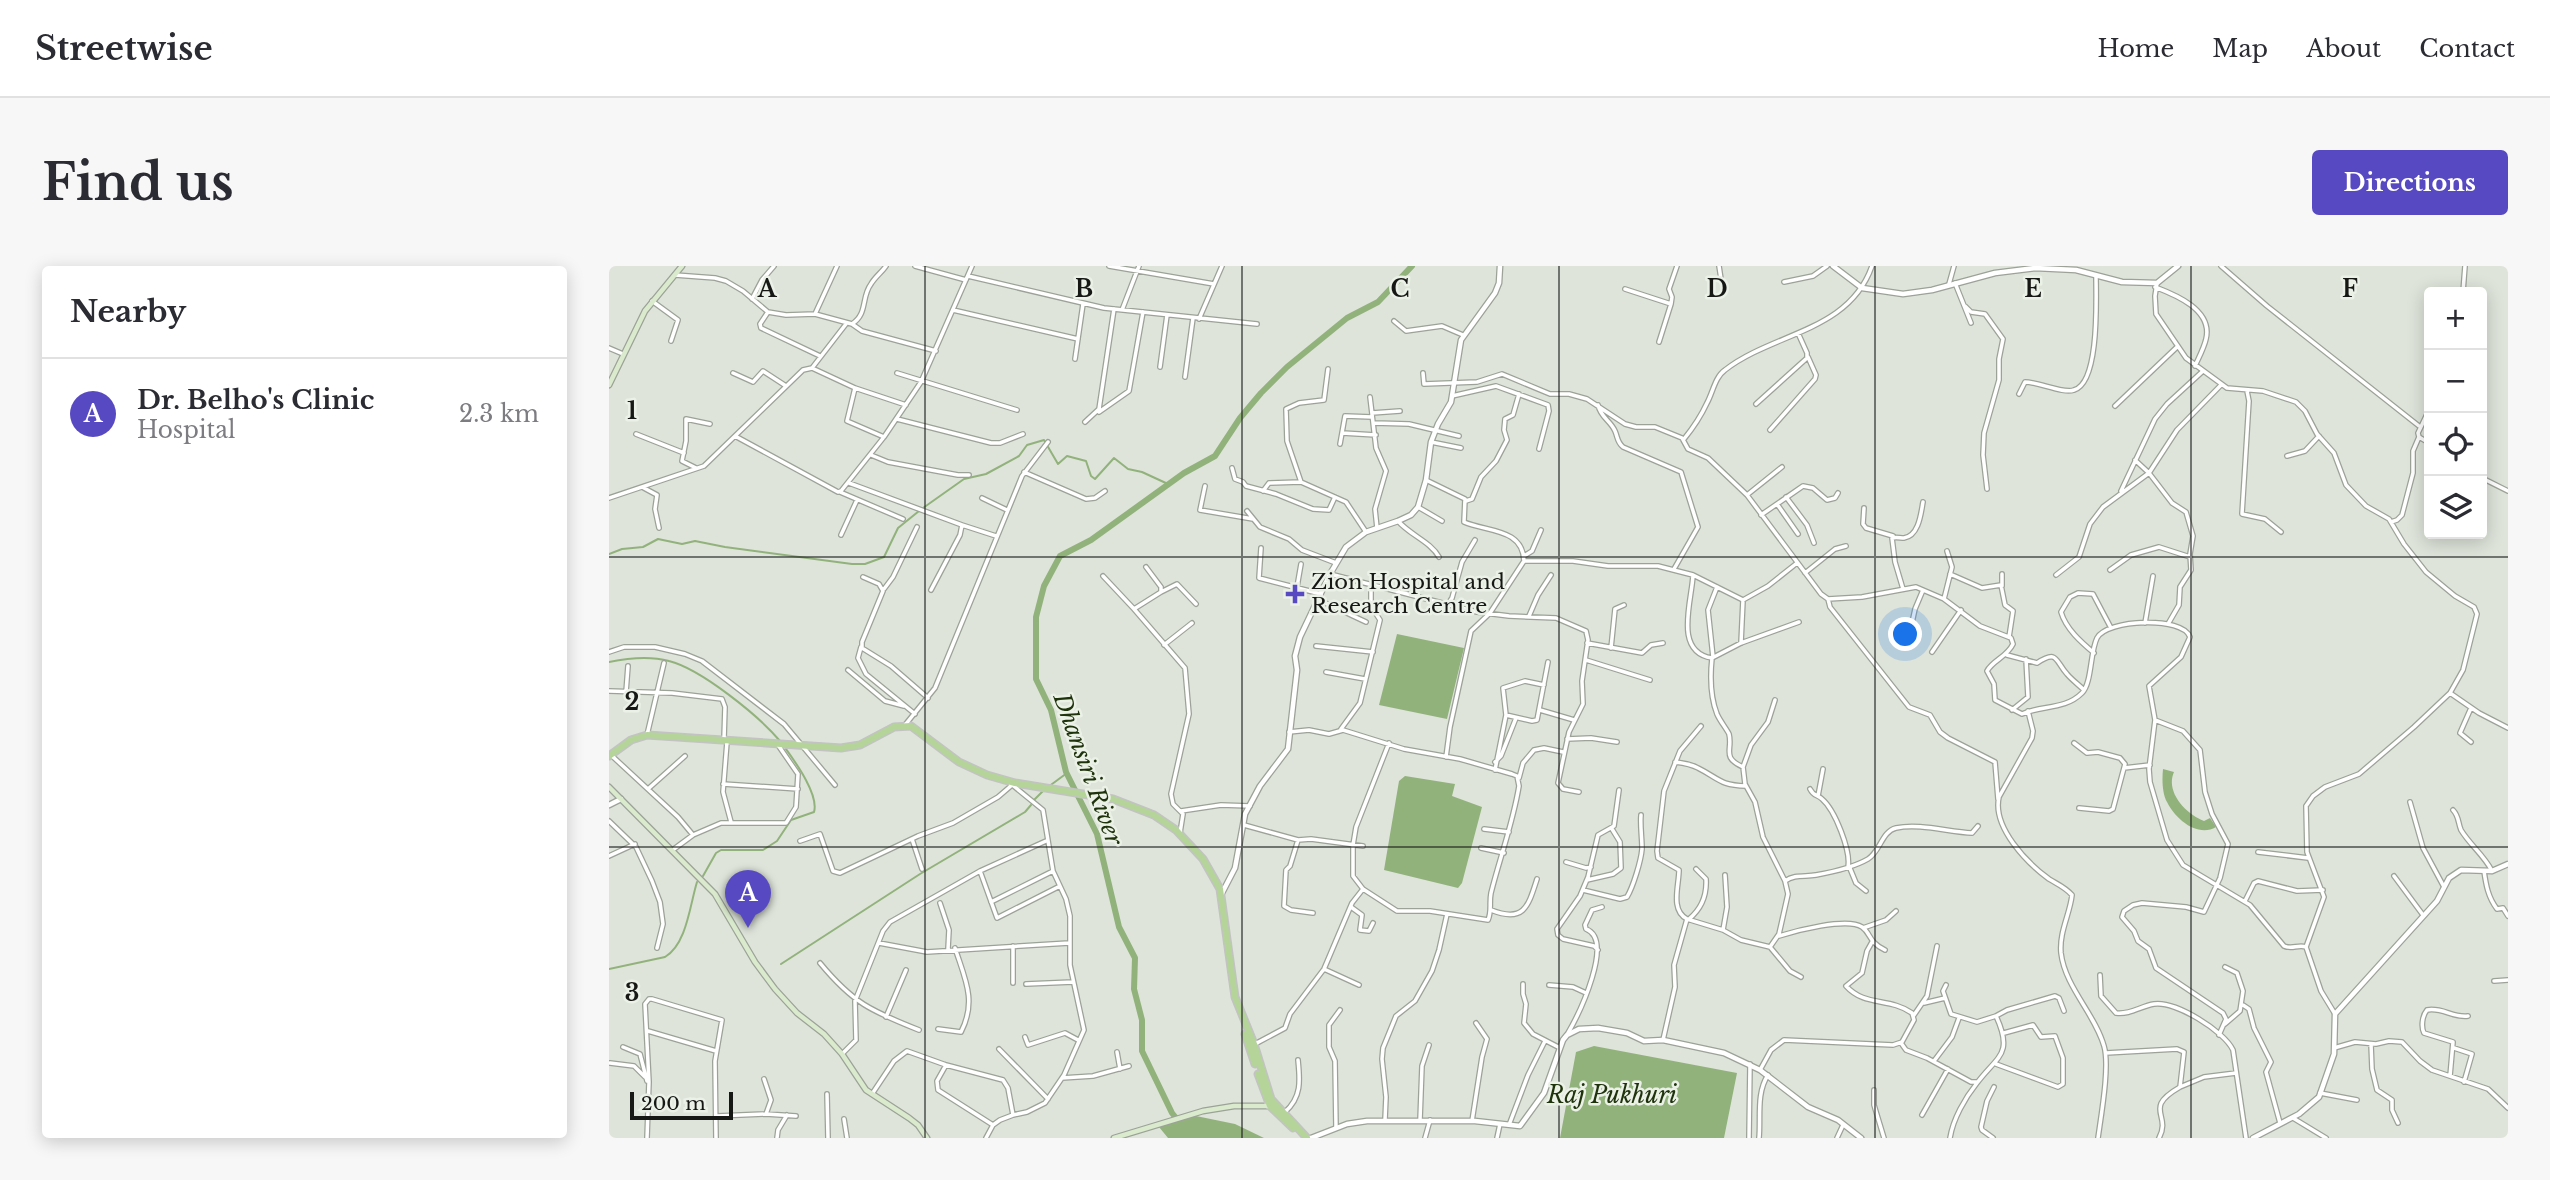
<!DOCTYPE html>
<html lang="en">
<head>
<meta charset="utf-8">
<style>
	:root { --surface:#fff; --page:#f7f7f7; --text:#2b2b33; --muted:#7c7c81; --line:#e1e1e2; --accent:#5749c1 }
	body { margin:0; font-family:"Libre Baskerville",serif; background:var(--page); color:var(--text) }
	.controls { position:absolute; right:21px; top:21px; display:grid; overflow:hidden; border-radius:7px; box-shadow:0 4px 18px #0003 }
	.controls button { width:63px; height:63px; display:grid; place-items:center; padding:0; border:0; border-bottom:2px solid var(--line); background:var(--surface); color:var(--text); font:35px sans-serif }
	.scale { position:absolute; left:21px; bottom:18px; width:103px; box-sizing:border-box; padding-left:7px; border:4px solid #161815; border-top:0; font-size:19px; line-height:24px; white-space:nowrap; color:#161815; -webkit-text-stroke:5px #ebf1e7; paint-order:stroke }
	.you { position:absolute; left:1297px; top:369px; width:24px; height:24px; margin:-18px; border:5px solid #fff; border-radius:50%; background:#1a73e8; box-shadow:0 0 0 10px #1a73e833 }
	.badge { display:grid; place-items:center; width:46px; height:46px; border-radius:50%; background:var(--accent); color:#fff; font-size:23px; font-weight:700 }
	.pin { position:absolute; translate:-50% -58px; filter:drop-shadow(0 2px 4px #0008) }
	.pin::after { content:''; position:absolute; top:37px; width:24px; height:21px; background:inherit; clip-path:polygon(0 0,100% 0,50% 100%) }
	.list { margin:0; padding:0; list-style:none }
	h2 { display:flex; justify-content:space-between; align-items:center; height:91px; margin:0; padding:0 28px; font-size:30px }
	h2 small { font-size:23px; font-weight:400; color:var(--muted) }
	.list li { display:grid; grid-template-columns:46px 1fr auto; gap:21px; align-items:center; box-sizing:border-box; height:112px; padding:0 28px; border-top:2px solid var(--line) }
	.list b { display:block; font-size:26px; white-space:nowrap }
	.list p { margin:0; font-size:23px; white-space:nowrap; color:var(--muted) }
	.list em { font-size:23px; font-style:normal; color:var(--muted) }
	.icon { flex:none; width:38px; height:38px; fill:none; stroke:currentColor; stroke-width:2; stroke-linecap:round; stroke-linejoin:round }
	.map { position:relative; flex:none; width:1899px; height:872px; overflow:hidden; border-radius:7px }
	header { display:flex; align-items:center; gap:42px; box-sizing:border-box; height:98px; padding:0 35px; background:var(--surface); border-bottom:2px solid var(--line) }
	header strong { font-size:33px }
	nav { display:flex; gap:38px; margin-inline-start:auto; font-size:24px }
	.intro { display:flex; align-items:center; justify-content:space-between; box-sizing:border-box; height:168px; padding:0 42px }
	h1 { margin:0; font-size:49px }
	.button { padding:18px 32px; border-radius:7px; background:var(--accent); color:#fff; font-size:24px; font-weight:700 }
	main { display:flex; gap:42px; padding:0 42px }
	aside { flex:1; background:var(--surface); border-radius:7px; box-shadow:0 4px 18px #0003 }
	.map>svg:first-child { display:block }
	.water { fill:#92b27c }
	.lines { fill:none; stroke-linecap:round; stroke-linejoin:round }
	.stream { stroke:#92b27c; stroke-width:2 }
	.river { stroke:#92b27c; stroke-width:6 }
	.minor-casing { stroke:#9ca298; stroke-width:6 }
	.tertiary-casing { stroke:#9ca298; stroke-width:7 }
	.secondary-casing { stroke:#9ca298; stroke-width:7 }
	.primary-casing { stroke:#c2c3c2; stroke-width:9 }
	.minor { stroke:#fff; stroke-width:3.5 }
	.tertiary { stroke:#fff; stroke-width:4.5 }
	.secondary { stroke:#daeacd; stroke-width:4.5 }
	.primary { stroke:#b4d49a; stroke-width:6 }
	.grid { fill:none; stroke:#161815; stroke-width:2; stroke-opacity:0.55 }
	.poi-dot { fill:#5749c1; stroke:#ebf1e7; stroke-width:2.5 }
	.labels { text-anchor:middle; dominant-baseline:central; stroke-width:5; stroke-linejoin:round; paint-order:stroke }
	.poi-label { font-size:21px; fill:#161815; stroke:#ebf1e7; text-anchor:start }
	.water-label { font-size:23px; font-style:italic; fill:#1e320b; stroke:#ebf1e7 }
	.grid-label { font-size:23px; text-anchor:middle; font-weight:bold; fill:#161815; stroke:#ebf1e7; stroke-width:5; stroke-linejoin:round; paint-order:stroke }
</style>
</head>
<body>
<header>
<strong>Streetwise</strong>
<nav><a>Home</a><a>Map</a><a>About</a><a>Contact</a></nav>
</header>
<div class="intro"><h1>Find us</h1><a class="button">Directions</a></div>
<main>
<aside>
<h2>Nearby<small></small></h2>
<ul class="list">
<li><span class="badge">A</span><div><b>Dr. Belho's Clinic</b><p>Hospital</p></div><em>2.3 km</em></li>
</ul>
</aside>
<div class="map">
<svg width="1899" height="872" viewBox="0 0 1899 872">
	<rect width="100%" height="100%" fill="#dee4da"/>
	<path class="water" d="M788 368 855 382 838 453 770 439Z
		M1554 503 1565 506C1556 526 1577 548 1595 555L1601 552 1607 561C1589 572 1566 553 1558 536 1553 527 1553 513 1554 503Z
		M796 510 846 518 843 530 873 541 853 617 849 622 775 604 790 515Z
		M985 780 1128 807 1115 872H951L967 786Z
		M587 850 626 858 655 872H559L550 861Z"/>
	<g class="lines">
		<path class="stream" d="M314 242 355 213 377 208 410 190 418 179 435 174 449 198 458 190 477 195 482 210 486 213 505 192 519 203 533 206 559 218
			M0 288 13 283 34 281 49 273 73 278 86 275 116 281 243 298H256L275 291 289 262 310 245
			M0 396C19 392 42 390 60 395 92 403 150 450 171 475
			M439 521 458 507
			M425 534 434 525
			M94 610 107 587 112 584H154L168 575 182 554 205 546C210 529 187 497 177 483
			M172 698 311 608 416 546 422 539
			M0 703 56 691C78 678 81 638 88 616"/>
		<path class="river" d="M571 857 563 847 533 785V754L525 723 526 692 510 661 488 568 457 506 442 444 427 413V351L435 320 451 290 482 274 575 207 606 190 631 152 652 127 678 101 738 52 769 36 803 0"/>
		<defs>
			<path id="minor" d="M306 0 357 14
				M500 0 605 18
				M1110 0 1112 13
				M1612 0 1658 40 1810 160
				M66 9 106 12 117 15 134 25 159 46 177 49 206 48 243 58C259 48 252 31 262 18 266 11 273 6 277 0
				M359 10 495 42 648 58
				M1175 16 1204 10 1218 0
				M1346 17 1362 57
				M1548 17 1546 30 1547 48 1577 92 1618 122 1654 125 1687 136 1696 145 1708 168 1725 187 1737 219 1757 240 1780 253 1795 278 1817 306 1846 330 1865 341 1868 348 1854 404 1841 427 1805 461 1750 508 1716 521 1704 530 1697 540 1698 586 1715 631 1697 681 1712 725 1726 748
				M1340 18 1345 0
				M1546 21C1567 29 1604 44 1597 73 1595 82 1590 91 1586 100
				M1016 23 1062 38 1063 31 1060 23 1068 0
				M1854 26 1856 0
				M143 33 153 14 165 0
				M43 35 69 54 62 75
				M1356 40 1362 46 1376 48 1394 73 1390 93V114L1375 167 1374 189 1378 223
				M344 44 469 73
				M513 44 530 0
				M159 46 151 58 152 62 211 90
				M206 48 228 0
				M590 53 613 0
				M785 55 797 65 833 60 854 69
				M243 58 253 65 327 85
				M1050 76 1062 38
				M0 82 14 88
				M466 93 474 38
				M551 101 558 49
				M203 102 246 122 238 155 275 171
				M719 103 715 134 690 137 677 143 678 175 692 216 737 236 757 266
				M124 107 144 116 154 105 177 120
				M288 107 408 144
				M814 107 815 118 868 116 893 108 941 128H960L978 133 1016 158 1027 161H1046L1073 172 1079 183 1099 192 1138 229 1212 328 1219 333 1253 331 1307 321 1335 333 1371 360 1402 372 1404 378C1398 391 1384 394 1378 405L1385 418 1386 434 1413 448C1433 439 1456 444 1473 427 1483 417 1481 386 1488 372 1498 353 1574 350 1581 371L1572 391 1540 420 1546 454 1540 503 1541 516 1558 574 1574 599 1641 639 1675 680C1683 684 1689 678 1697 681
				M576 111 584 52
				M246 122 297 139
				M1638 125 1640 135 1633 248 1656 253 1672 266
				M1410 128 1416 116C1430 116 1454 128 1465 124 1491 117 1487 31 1487 9
				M843 130 887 120 939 139 940 145 930 183
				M761 131 767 182 777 205 766 243 768 262
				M1147 138 1198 92V87L1189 67
				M989 139C992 152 1001 154 1006 165 1009 172 1008 176 1014 181L1072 206 1089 261 1065 303
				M1506 140 1568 81
				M1820 144 1809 167 1810 171 1820 177
				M490 146 520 125 534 46
				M763 147 791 145
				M288 153 382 177H391L414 168
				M476 156 490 143 505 43
				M765 157 800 158 850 170
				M1161 164 1206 113 1207 109 1199 91
				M733 167 767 169
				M27 168 75 187
				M126 170 229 226 232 225 275 171 312 116 363 0
				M1075 173C1084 162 1092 150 1098 137 1104 126 1106 111 1116 104 1165 66 1240 66 1263 0
				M822 176 852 182
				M731 178 736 150 763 151
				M262 189 279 196 349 209H360
				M1678 190 1696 185 1710 170
				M1526 194 1540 207 1563 237 1577 246 1584 270 1581 288 1582 304 1571 321 1570 339 1559 358
				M87 202 73 195 77 175V153L101 158
				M623 202 626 213 634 216 637 220 667 228 704 243 720 244 726 231
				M415 206 477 233 486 232 496 225
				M1873 212 1899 225
				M817 214 856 233 855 256C878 266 914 262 915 295
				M240 217 353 259 351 269 322 324
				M596 220 591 244 644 253
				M35 222 48 229 46 243 50 262
				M654 225 660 217 692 216
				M1512 225 1546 153 1558 138 1594 105
				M231 226 294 253
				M1138 229 1173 201
				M1177 231 1198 259 1205 277
				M0 232 95 200 194 104 203 102 237 58
				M373 232 398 244
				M857 235 863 233 872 211 887 195 898 174 895 164 896 153 904 149 910 128
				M1168 238 1189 268
				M809 241 833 255
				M1255 242 1254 258 1257 262 1284 270
				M638 245 651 261 680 273 693 284 727 297
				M1152 249 1194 220 1204 222 1218 234 1226 232 1229 227
				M789 255C801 269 822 276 830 291
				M1782 256 1788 254 1793 249 1804 207V185L1810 171
				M353 259 387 270
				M232 269 248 234
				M652 282 650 312 712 328
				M915 290 923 285 932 264
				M1501 304 1522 289 1550 281 1581 291
				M1196 307 1226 283 1237 280
				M721 308 868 346 900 350 947 352 977 365 979 374 973 415 974 438 960 466 949 517 954 523 970 526
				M1341 308 1373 322 1392 319 1396 339 1404 345 1400 371
				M1084 309 1134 334
				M1447 309 1470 291 1481 258 1494 241 1540 207 1568 164 1612 119
				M494 310 525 343 576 402 580 448 562 528 564 538 574 548 571 567
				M254 311 270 318 274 325 253 376V382L282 400 319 432
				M1393 320V308
				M688 321 692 298
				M275 323 284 311 308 261
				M1294 323 1286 296 1283 272C1287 271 1291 272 1295 272 1310 270 1312 247 1314 236
				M552 326 568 318 587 338
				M1219 333 1221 341 1300 441 1321 449 1331 466 1339 472 1386 496 1389 533
				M1335 333 1343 301 1338 285
				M710 334 757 356
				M839 338 843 332 853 296 866 274
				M525 343 552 326V321L537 301
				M920 350 929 329 942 309
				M1536 357 1544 310
				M1299 375 1306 343 1314 324
				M978 377 1033 387 1042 379 1054 377
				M1132 377 1134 334 1159 320 1188 297
				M555 379 583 357
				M707 380 764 386
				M252 381 249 392 257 408 306 448
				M1002 382 1006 343 1015 339
				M0 386 15 381H46L76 388 93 395 175 458 226 519
				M1323 386 1352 344
				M1485 387C1472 376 1457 363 1452 346L1461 331 1469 327 1484 328 1502 362
				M1398 389 1428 397C1449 383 1446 395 1458 408 1463 414 1470 419 1475 424
				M1104 391 1099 344 1108 321
				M977 394 1041 414
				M239 404 276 435 295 440
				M717 406 756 413
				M0 425 63 427 113 433 116 441 115 473
				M17 426 19 400
				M1841 427 1870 447 1899 462
				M1862 442 1851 467 1862 476
				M931 444 965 454
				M1403 444 1419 431 1417 393
				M1419 445 1424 465 1423 472 1390 531C1383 561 1418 597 1440 613 1448 618 1456 621 1463 629 1461 648 1450 666 1452 687 1456 721 1486 748 1495 780 1501 800 1492 850 1489 872
				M897 449 923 455 928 454 939 396
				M1546 454 1574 465 1591 484 1596 526 1603 548 1619 578 1611 612 1595 646 1577 641 1533 637 1524 639 1515 645 1513 651 1525 665 1529 675 1540 683 1547 702 1614 747 1617 753 1610 769
				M296 459 326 422 413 210 439 176
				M732 463 751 437 771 354 762 340V320
				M38 469 55 397
				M958 473 982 472 1008 476
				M118 476 114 526 122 556
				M1465 477 1478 487 1489 486 1511 492 1516 498 1504 543 1500 545 1470 542
				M2 489 69 551 84 569
				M837 491 841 461 862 365 881 347 915 295H964L999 300H1049L1084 309C1083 335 1064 386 1103 392
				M886 496 892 490 907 452
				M1066 496C1074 497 1082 498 1089 502 1111 513 1110 519 1137 520
				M1134 501C1112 491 1124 484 1120 468 1117 462 1111 455 1108 448 1101 430 1101 411 1103 392L1132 377 1190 356
				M1515 502 1541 499
				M886 504 897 449 894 422 916 415 935 419
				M910 512 914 497 925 484 935 482 954 486
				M114 518 189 523
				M39 523 76 490
				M1201 523C1205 531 1208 528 1213 533 1226 544 1242 585 1239 601
				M1209 530 1214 503
				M1801 536 1814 582 1835 621
				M1844 544C1850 550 1849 557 1852 564 1861 579 1875 589 1883 605
				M572 545 612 539 641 540
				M0 555 27 581 43 615 51 636 54 658 48 682
				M635 559 689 574 702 573 754 580
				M875 563 900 566
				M303 573 313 603
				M689 574 681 600 677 604 675 640 682 644 704 647
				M191 575 211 568 224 605 231 607 309 570 344 557 389 531 403 519
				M872 582 895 587
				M65 583 84 569 112 557H177L187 541 189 508 169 479
				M1649 586 1699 592
				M0 590 26 578
				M957 596 977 602 982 601
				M1240 600 1247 617 1257 625
				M371 605 388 652 451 620
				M1875 605C1877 619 1879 631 1888 643L1894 642 1899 650
				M1785 610 1814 649
				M978 614 1004 608 1012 602 1011 576 1003 563
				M1176 615C1186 608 1196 611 1207 609 1224 606 1245 601 1259 593 1271 586 1273 565 1287 562 1310 557 1340 566 1363 567L1369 560
				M754 623 744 610V579L747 561 780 477
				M974 624 1011 633 1018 631C1024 621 1032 595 1033 583 1033 571 1031 560 1032 549
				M1636 635 1645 617 1649 615 1688 625 1714 624
				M382 636 444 605
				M331 637 340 664 339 683
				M742 641 753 649 751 664 760 665 764 657
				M882 644C915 657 919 641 928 613
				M1078 653C1061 644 1070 620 1070 604L1049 592 1048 585 1055 525 1071 485 1092 460
				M1080 653C1092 643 1098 629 1097 613L1087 603
				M1254 662 1277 654 1287 645
				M1114 664 1118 641 1116 609
				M1170 670C1186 665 1238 651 1253 661 1262 667 1259 676 1276 684
				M270 677 318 686 460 677
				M1161 681 1181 705 1192 711
				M989 684 985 680 954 673 949 669 948 663 971 630 979 611 989 569 1005 560 1010 524
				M211 697C244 737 262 745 310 764
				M1616 701 1628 707 1634 725 1631 745 1616 758
				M715 703 750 719
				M1491 709 1492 730 1507 747C1521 749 1532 740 1545 738 1567 735 1615 765 1624 784L1637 872
				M1885 715 1899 714
				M404 717V680
				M417 718 464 716
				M914 718V728L917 738 915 757 924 768 951 782
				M940 719 964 721 977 727
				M1337 719 1334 725 1342 748 1368 756 1387 750C1405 789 1388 790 1368 817 1356 832 1344 853 1341 872
				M1315 737 1336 732
				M1634 739 1640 743 1645 762 1662 796 1657 806 1671 857
				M1305 749 1318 730 1328 680
				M1387 750 1398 744 1446 730 1450 732 1455 745
				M277 751 297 704
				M329 763 352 766C368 735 356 713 346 682
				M39 765 107 785
				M959 767C970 748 1006 674 977 663L976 659 983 644 993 641
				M416 771 419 779 456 767 469 774
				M1054 774 1066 721 1065 699 1078 653 1114 664 1132 674 1161 681 1170 668 1179 628 1176 615 1154 571 1146 536 1136 518 1134 501 1142 479 1159 456 1166 434
				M1292 777 1297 784 1318 792 1362 816H1368
				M646 778 676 762 681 748 715 703 743 637 754 623 788 645H821L879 654C883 645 880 637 882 627 891 591 904 557 910 520L908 510 903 508 851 493 795 483 734 464 720 468 700 464 680 466
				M1762 778 1763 803 1768 824 1783 834V844L1789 857
				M14 781 31 788 38 815
				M1725 782 1746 776 1767 778 1780 775 1793 776 1811 795 1823 804 1879 823 1899 842
				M1845 782 1863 788 1855 816
				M390 783 439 833
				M508 786 511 803
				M1497 787 1568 783 1575 786 1571 821C1533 843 1563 848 1550 872
				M233 788 247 774 246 735 274 665 281 656 371 605 437 575
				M1325 795 1343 771 1350 752
				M1 797 25 800 36 811
				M1387 798 1449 821 1454 818V792L1446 770 1432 771 1424 759 1395 767
				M337 799 328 815 329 824 384 859
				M1151 804 1162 784 1175 774 1284 779 1293 776 1305 754 1303 747C1280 731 1256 741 1237 720L1253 707 1258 685 1263 676
				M1841 810 1844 776 1815 767C1812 761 1813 750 1818 744 1833 741 1844 752 1859 750
				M453 812 484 810 520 800
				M1571 821 1595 811 1627 807
				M1265 824V839L1275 872
				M1711 827 1748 834
				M218 828 219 872
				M263 828 285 795 298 785 337 799 394 814 399 822 404 849
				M676 846C693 831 691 814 689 794
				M157 848 187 850
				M1313 849 1339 803
				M108 850 157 848 162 834 155 813
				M1684 852 1717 872
				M235 853 238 872
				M776 854 777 831 773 793 774 782 787 750 806 735 823 705 830 684 838 648
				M811 854 813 800 820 779
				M863 855 873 791 878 773 867 757
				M900 859 919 809 936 775
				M727 862 726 795 720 781V759L731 744
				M38 872 40 816 36 738 40 733H43L113 754 106 795 107 872
				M168 872 169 864 178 849
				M377 872 384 859 391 854 404 849 418 846 436 837 455 809 475 764 461 699V650L457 633 444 605 434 544 401 517
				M816 872 821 854
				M888 872 891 858
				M1140 872 1141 798
				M1150 872C1152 852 1147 827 1159 809
				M1228 872 1234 859
				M1384 872 1373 864 1372 861 1378 835 1385 821"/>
			<path id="tertiary" d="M1224 0 1253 22 1294 28 1323 24 1386 7 1426 2 1467 4 1513 16 1548 17 1569 0
				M0 539 12 533
				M612 629 626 602 636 548 651 520 679 483 688 404 686 390 691 371 721 308 737 281 757 266 789 255 802 249 809 241 817 214 822 176 829 158 842 136 852 74 886 27 890 17 891 0
				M702 872 738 858 758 855H866L911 860 935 827 954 774 958 769 970 763 989 762 1018 767 1035 775 1054 774 1115 787 1151 804 1199 841 1229 854 1252 872
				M1644 872 1690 848 1710 831 1725 788 1726 748 1828 635 1840 612 1852 604 1883 605 1899 598"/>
			<path id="secondary" d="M0 119 36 45 73 0
				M0 521 106 628 146 696 166 723 188 747 215 768 233 788 257 824 300 852 309 859 318 872
				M505 872 594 845 625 840H661"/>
			<path id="primary" d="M0 490 22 474 38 469 232 482 251 479 285 461 302 460 350 496 378 509 406 517 504 533 545 549 567 564 594 593 611 623 626 731 645 778 662 833 698 872
				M636 768 646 798
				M649 808 661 840 684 862"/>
		</defs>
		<use href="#minor" class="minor-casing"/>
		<use href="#tertiary" class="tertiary-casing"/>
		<use href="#secondary" class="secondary-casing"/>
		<use href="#primary" class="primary-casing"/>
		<use href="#minor" class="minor"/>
		<use href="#tertiary" class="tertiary"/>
		<use href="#secondary" class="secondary"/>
		<use href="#primary" class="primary"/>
	</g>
	<path class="grid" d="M316 0V872M633 0V872M950 0V872M1266 0V872M1582 0V872M0 291H1899M0 581H1899"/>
	<path class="poi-dot" d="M682.5 317.5h7v7h7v7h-7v7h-7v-7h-7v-7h7z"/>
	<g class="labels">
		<g class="poi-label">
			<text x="702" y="316">Zion Hospital and<tspan x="702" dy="24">Research Centre</tspan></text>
		</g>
		<g class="water-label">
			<text transform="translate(479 503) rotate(70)">Dhansiri River</text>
			<text x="1003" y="829">Raj Pukhuri</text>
		</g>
	</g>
	<g class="grid-label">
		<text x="158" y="31">A</text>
		<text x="475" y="31">B</text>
		<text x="791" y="31">C</text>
		<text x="1108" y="31">D</text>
		<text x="1424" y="31">E</text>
		<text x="1741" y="31">F</text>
		<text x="23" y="153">1</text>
		<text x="23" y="444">2</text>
		<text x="23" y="735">3</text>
	</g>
</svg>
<div class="controls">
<button>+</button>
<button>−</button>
<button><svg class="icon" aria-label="locate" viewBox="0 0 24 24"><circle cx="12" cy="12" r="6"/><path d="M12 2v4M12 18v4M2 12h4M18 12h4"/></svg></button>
<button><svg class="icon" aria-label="layers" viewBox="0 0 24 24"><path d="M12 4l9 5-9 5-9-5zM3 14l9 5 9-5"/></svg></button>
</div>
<div class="scale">200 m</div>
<div class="you"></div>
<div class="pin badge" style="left:139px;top:662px">A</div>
</div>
</main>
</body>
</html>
